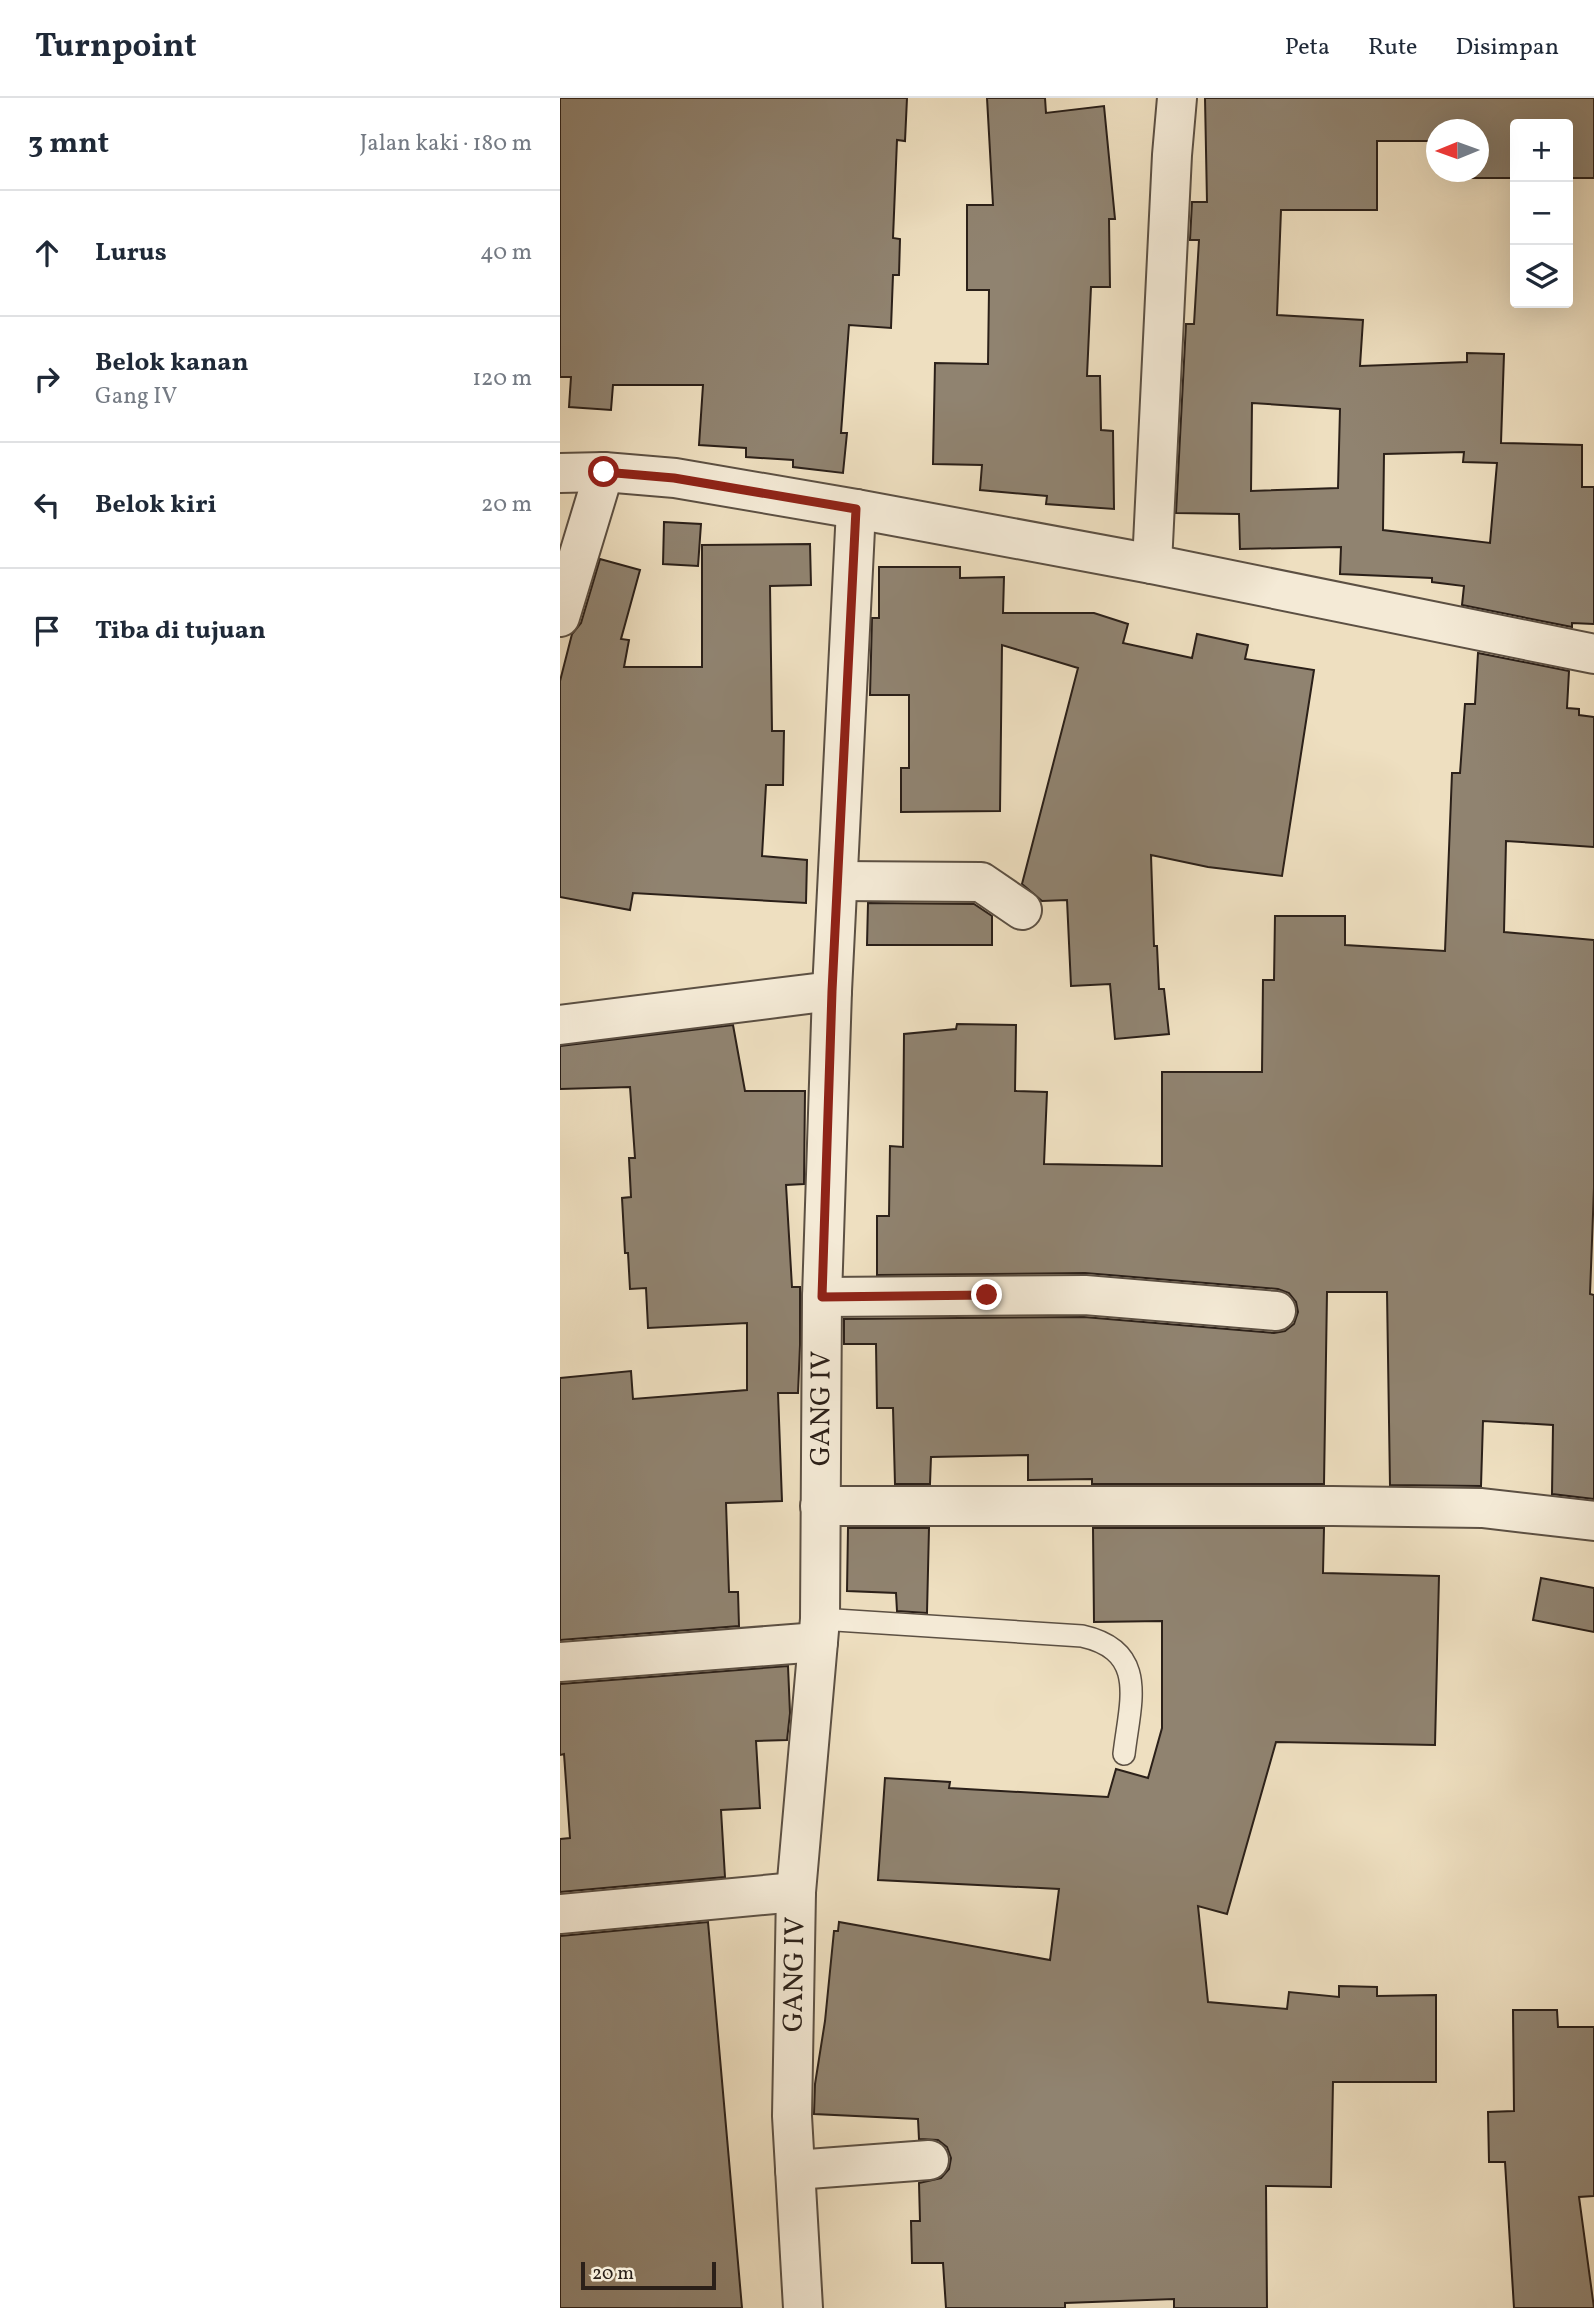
<!DOCTYPE html>
<html lang="id">
<head>
<meta charset="utf-8">
<style>
	:root { --surface:#fff; --page:#f6f6f7; --text:#1f2937; --muted:#747a83; --line:#e0e1e3 }
	body { margin:0; font-family:Vollkorn,serif; background:var(--page); color:var(--text) }
	.controls { position:absolute; right:21px; top:21px; display:grid; overflow:hidden; border-radius:7px; box-shadow:0 7px 28px #0002 }
	.controls button { width:63px; height:63px; display:grid; place-items:center; padding:0; border:0; border-bottom:2px solid var(--line); background:var(--surface); color:var(--text); font:35px sans-serif }
	.compass { position:absolute; left:866px; top:21px; width:63px; height:63px; border-radius:50%; background:var(--surface); box-shadow:0 7px 28px #0002; rotate:269deg }
	.scale { position:absolute; left:21px; bottom:18px; width:135px; box-sizing:border-box; padding-left:7px; border:4px solid #2b2019; border-top:0; font-size:19px; line-height:24px; white-space:nowrap; color:#2b2019; -webkit-text-stroke:5px #f4ead6; paint-order:stroke }
	.stop { position:absolute; width:21px; height:21px; margin:-16px; border:5px solid #8f2418; border-radius:50%; background:#fff }
	.stop.end { background:#8f2418; border-color:#fff; box-shadow:0 2px 7px #0008 }
	.list { margin:0; padding:0; list-style:none }
	h2 { display:flex; justify-content:space-between; align-items:center; height:91px; margin:0; padding:0 28px; font-size:30px }
	h2 small { font-size:23px; font-weight:400; color:var(--muted) }
	.list li { display:grid; grid-template-columns:46px 1fr auto; gap:21px; align-items:center; box-sizing:border-box; height:126px; padding:0 28px; border-top:2px solid var(--line) }
	.list b { display:block; font-size:26px; white-space:nowrap }
	.list p { margin:0; font-size:23px; white-space:nowrap; color:var(--muted) }
	.list em { font-size:23px; font-style:normal; color:var(--muted) }
	.icon { flex:none; width:38px; height:38px; fill:none; stroke:currentColor; stroke-width:2; stroke-linecap:round; stroke-linejoin:round }
	.map { position:relative; flex:none; width:1034px; height:2210px; overflow:hidden }
	header { display:flex; align-items:center; gap:42px; box-sizing:border-box; height:98px; padding:0 35px; background:var(--surface); border-bottom:2px solid var(--line) }
	header strong { font-size:33px }
	nav { display:flex; gap:38px; margin-inline-start:auto; font-size:24px }
	main { display:flex }
	aside { flex:1; background:var(--surface) }
	.map>svg:first-child { display:block }
	.building { fill:#908370; stroke:#2b2019; stroke-width:2; fill-rule:evenodd }
	.lines { fill:none; stroke-linecap:round; stroke-linejoin:round }
	.lane-casing { stroke:#5c5043; stroke-width:24 }
	.street-casing { stroke:#5c5043; stroke-width:42 }
	.lane { stroke:#f4ead6; stroke-width:21 }
	.street { stroke:#f4ead6; stroke-width:38 }
	.route { stroke:#8f2418; stroke-width:9 }
	.labels { text-anchor:middle; dominant-baseline:central; stroke-width:7; stroke-linejoin:round; paint-order:stroke }
	.street-label { font-size:28px; fill:#2b2019; stroke:#f4ead6 }
</style>
</head>
<body>
<header>
<strong>Turnpoint</strong>
<nav><a>Peta</a><a>Rute</a><a>Disimpan</a></nav>
</header>
<main>
<aside>
<h2>3 mnt<small>Jalan kaki · 180 m</small></h2>
<ul class="list">
<li><svg class="icon" aria-label="ahead" viewBox="0 0 24 24"><path d="M12 20V5M6 11l6-6 6 6"/></svg><div><b>Lurus</b></div><em>40 m</em></li>
<li><svg class="icon" aria-label="right" viewBox="0 0 24 24"><path d="M7 20v-9h11M14 6l5 5-5 5"/></svg><div><b>Belok kanan</b><p>Gang IV</p></div><em>120 m</em></li>
<li><svg class="icon" aria-label="left" viewBox="0 0 24 24"><path d="M17 20v-9H6M10 6l-5 5 5 5"/></svg><div><b>Belok kiri</b></div><em>20 m</em></li>
<li><svg class="icon" aria-label="arrive" viewBox="0 0 24 24"><path d="M6 21V4h12l-3 4 3 4H6"/></svg><div><b>Tiba di tujuan</b></div></li>
</ul>
</aside>
<div class="map">
<svg width="1034" height="2210" viewBox="0 0 1034 2210">
	<rect width="100%" height="100%" fill="#eedfc0"/>
	<filter id="stains"><feTurbulence type="fractalNoise" baseFrequency=".00286" numOctaves="4"/><feColorMatrix values="0 0 0 0 .2 0 0 0 0 .09 0 0 0 0 .02 0 0 0 .5 -.17"/></filter>
	<radialGradient id="worn" r=".72"><stop offset=".6" stop-color="#630" stop-opacity="0"/><stop offset="1" stop-color="#630" stop-opacity=".3"/></radialGradient>
	<path class="building" d="M0 0H347L345 43 337 42 333 140 340 141 339 177H333L331 230 289 227 281 335H287L283 375 233 369V362L186 359V350L139 347 143 287H53L51 312 9 309 11 279H0Z
		M427 0H485L486 15 544 8 555 121H549L550 189H531L527 278H540L541 332 553 333 554 411 486 406 487 398 420 392 422 367 373 366 375 265 428 266 429 192H407V107H433Z
		M645 0H1034V80H1008V26H955V80H909V74H919V32H877V43H817V112H721L717 217 803 222 800 268 907 264V255L944 256 941 345 1022 347V389H1034V526L1012 525V529L902 507 904 488 872 484V480L780 476 781 449 680 451 679 416 616 415 626 226H634L639 142H630L632 104H647ZM692 305 780 311 778 390 691 393ZM904 354 903 364 937 365 930 445 823 432 824 356Z
		M104 424 141 426 138 468 103 466Z
		M250 446 251 487 210 488 212 633H224L223 687H206L202 758 247 762 246 805 73 795 70 812 0 799V583L12 536 21 525 40 461 80 472 61 541 69 542 64 569H142V447Z
		M319 469H400V480L444 479 443 515H534L568 526 563 545 632 560 637 536 688 547 685 561 754 572 722 778 648 769 591 757 594 848H597L599 891H604L609 936 555 941 550 886 511 888 507 802 482 803 462 786 518 570 442 547 440 713 341 714V670H349V597H310L312 520H319Z
		M918 555 1009 573 1007 610 1019 611V617L1034 619V749L946 743 944 834 1034 842V1090L1030 1196 1034 1197V1401L992 1396 993 1327 923 1323 921 1388 830 1387 827 1194H767L764 1386H532V1381L468 1382V1357L371 1359 370 1386H335L333 1310H317L316 1246H284V1221L524 1219 714 1235 725 1233 734 1226 738 1214 736 1204 729 1195 718 1191 525 1175 317 1177V1118H329L330 1048 343 1049 344 936 396 931 397 926 456 927 455 993 487 994 484 1066 602 1068V974H702L703 882H714L715 818H785V847L885 853 892 675H900L905 606H915Z
		M308 805 414 806 432 818V847H307Z
		M173 927 185 993H245L244 1086 226 1087 232 1189H240V1247L238 1295H218L222 1403 166 1405 169 1494H178L179 1528 0 1542V1280L71 1273 73 1301 187 1292V1225L88 1230 86 1190 70 1191 68 1155H65L62 1100 71 1099 69 1060H75L70 989 0 991V948Z
		M288 1430H369L367 1515 337 1513 336 1495 287 1493Z
		M533 1430H764L763 1475 879 1478 875 1647 716 1644 667 1816 638 1808 648 1904 727 1911 729 1894 779 1899V1888L817 1889V1898L876 1897V1984H773L771 2089 706 2088 707 2210H614V2201L505 2205V2210H386L383 2165H352L351 2123H360L359 2085 381 2080 389 2071 391 2060 387 2049 378 2042 359 2041 358 2021 254 2016 255 1986 265 1923 274 1833H278L279 1824 490 1862 499 1791 318 1782 325 1680 390 1684 389 1690 548 1699 556 1671 588 1680 602 1630V1523L534 1524Z
		M981 1480 1034 1490V1534L973 1522Z
		M228 1568 230 1615 227 1642 196 1643 200 1710 161 1712 165 1779 0 1794V1741L10 1740 4 1656 0 1657V1586Z
		M148 1824 182 2210H0V1838Z
		M953 1912H997L998 1929H1034V2098L1019 2099 1034 2210H954L945 2064H929L928 2014 954 2013Z"/>
	<g class="lines">
		<defs>
			<path id="lane" d="M260 1521 522 1538C589 1553 570 1604 564 1656"/>
			<g id="street">
				<path d="M0 375 44 374 115 380 296 411 592 466 1034 556"/>
				<path d="M592 466 612 57 617 0"/>
				<path d="M0 519 44 374"/>
				<path d="M278 783 421 784 462 812"/>
				<path d="M0 927 272 893"/>
				<path d="M262 1199 525 1197 716 1213"/>
				<path d="M260 1408H773L922 1410 1034 1423"/>
				<path d="M0 1564 258 1544"/>
				<path d="M0 1816 236 1794"/>
				<path d="M235 2072 369 2062"/>
				<path id="s1" d="M243 2210 232 2018 236 1794 260 1521 262 1199 272 893 296 411"/>
			</g>
		</defs>
		<use href="#lane" class="lane-casing"/>
		<use href="#street" class="street-casing"/>
		<use href="#lane" class="lane"/>
		<use href="#street" class="street"/>
	</g>
	<g class="lines">
		<path class="route" d="M44 374 114 380 296 411 272 893 262 1199 427 1197"/>
	</g>
	<g class="labels">
		<g class="street-label">
			<text stroke="none"><textPath href="#s1" startOffset="901">GANG IV</textPath></text>
			<text stroke="none"><textPath href="#s1" startOffset="334">GANG IV</textPath></text>
		</g>
	</g>
	<rect width="100%" height="100%" filter="url(#stains)"/>
	<rect width="100%" height="100%" fill="url(#worn)"/>
</svg>
<div class="controls">
<button>+</button>
<button>−</button>
<button><svg class="icon" aria-label="layers" viewBox="0 0 24 24"><path d="M12 4l9 5-9 5-9-5zM3 14l9 5 9-5"/></svg></button>
</div>
<svg class="compass" viewBox="-18 -18 36 36"><path d="M0-13l5 13h-10z" fill="#e53935"/><path d="M0 13l5-13h-10z" fill="#747a83"/></svg>
<div class="scale">20 m</div>
<div class="stop" style="left:44px;top:374px"></div>
<div class="stop end" style="left:427px;top:1197px"></div>
</div>
</main>
</body>
</html>
